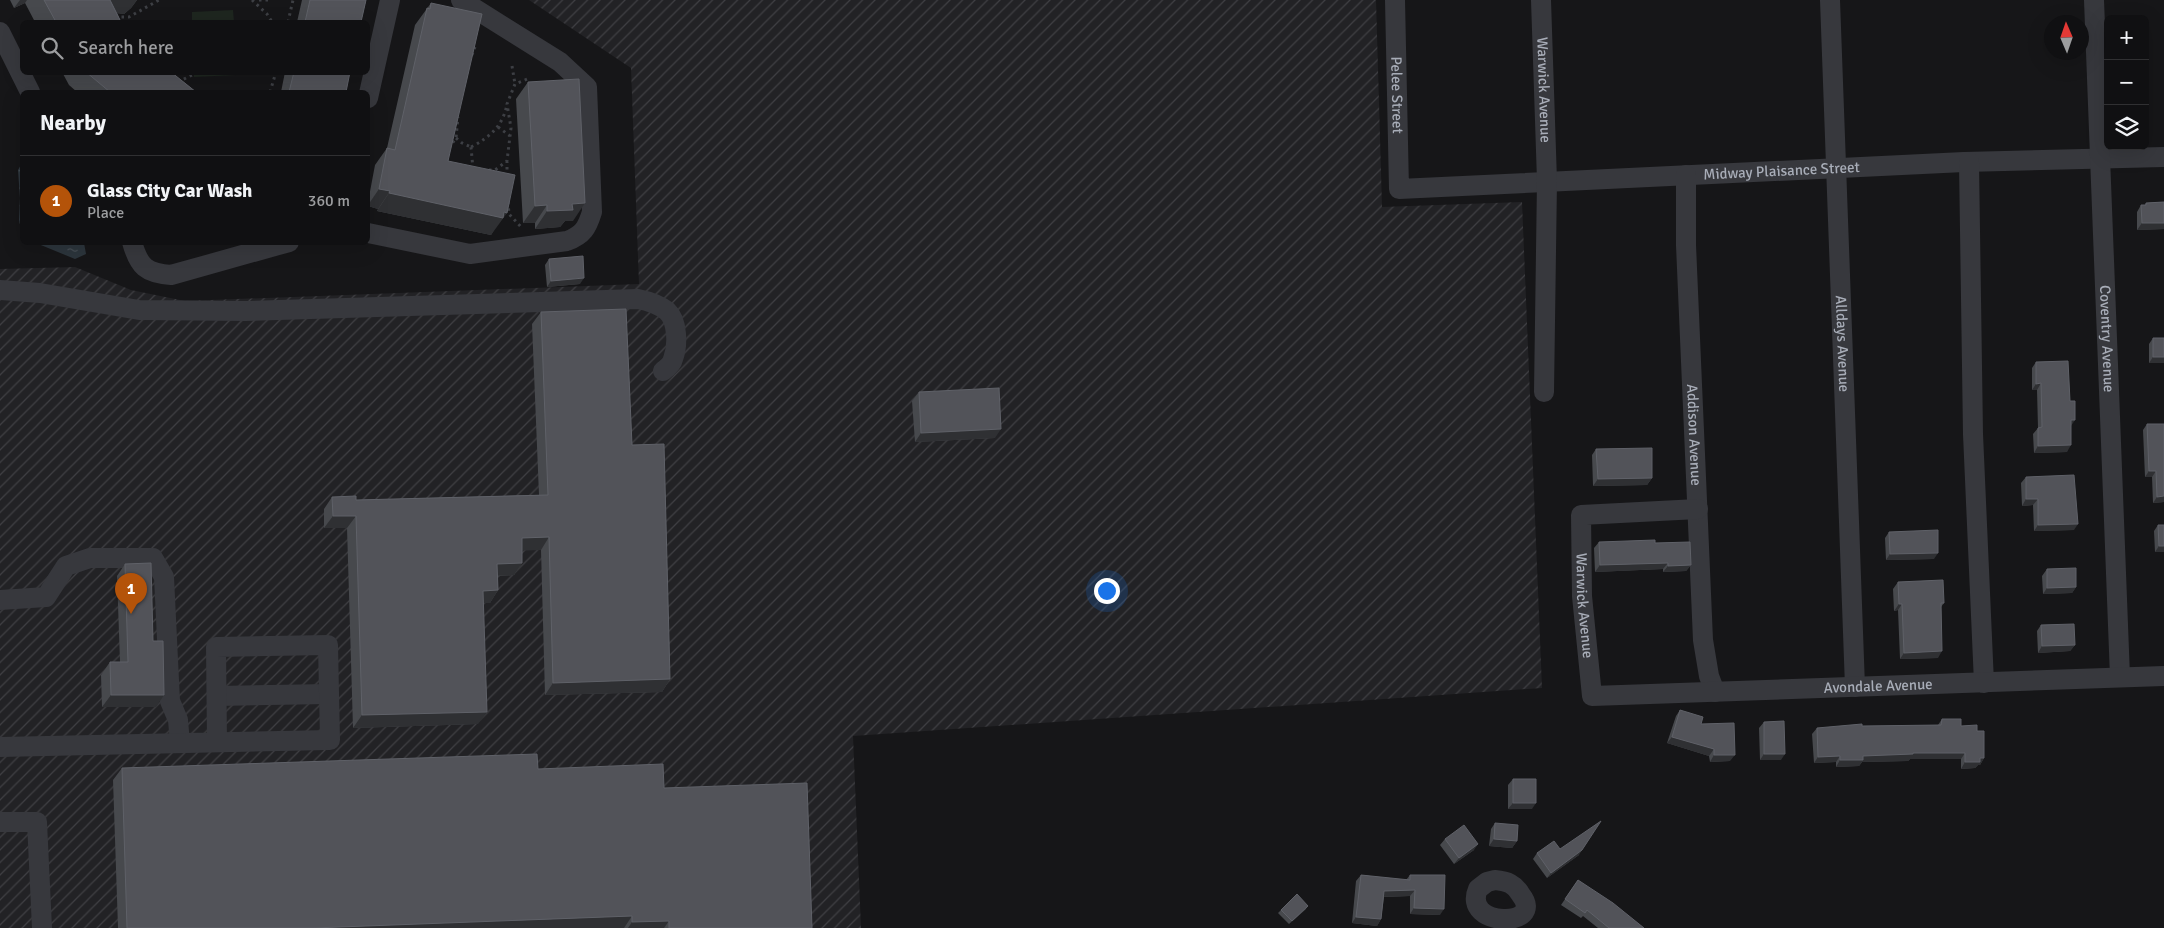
<!DOCTYPE html>
<html lang="en">
<head>
<meta charset="utf-8">
<style>
	:root { --surface:#101012; --page:#1e1e20; --text:#f1f3f6; --muted:#9c9d9f; --line:#303032; --accent:#b45309 }
	body { margin:0; font-family:Signika,sans-serif; background:var(--page); color:var(--text) }
	.controls { position:absolute; right:15px; top:15px; display:grid; overflow:hidden; border-radius:8px; box-shadow:0 5px 20px #0002 }
	.controls button { width:45px; height:45px; display:grid; place-items:center; padding:0; border:0; border-bottom:1px solid var(--line); background:var(--surface); color:var(--text); font:25px sans-serif }
	.compass { position:absolute; left:2044px; top:15px; width:45px; height:45px; border-radius:50%; background:var(--surface); box-shadow:0 5px 20px #0002; rotate:358deg }
	.you { position:absolute; left:1106px; top:590px; width:18px; height:18px; margin:-12px; border:4px solid #fff; border-radius:50%; background:#1a73e8; box-shadow:0 0 0 8px #1a73e833 }
	.badge { display:grid; place-items:center; width:32px; height:32px; border-radius:50%; background:var(--accent); color:#fff; font-size:16px; font-weight:700 }
	.pin { position:absolute; translate:-50% -41px; filter:drop-shadow(0 1px 2px #0008) }
	.pin::after { content:''; position:absolute; top:26px; width:18px; height:15px; background:inherit; clip-path:polygon(0 0,100% 0,50% 100%) }
	.list { margin:0; padding:0; list-style:none }
	h2 { display:flex; justify-content:space-between; align-items:center; height:65px; margin:0; padding:0 20px; font-size:21px }
	h2 small { font-size:16px; font-weight:400; color:var(--muted) }
	.list li { display:grid; grid-template-columns:32px 1fr auto; gap:15px; align-items:center; box-sizing:border-box; height:90px; padding:0 20px; border-top:1px solid var(--line) }
	.list b { display:block; font-size:19px; white-space:nowrap }
	.list p { margin:0; font-size:16px; white-space:nowrap; color:var(--muted) }
	.list em { font-size:16px; font-style:normal; color:var(--muted) }
	.icon { flex:none; width:28px; height:28px; fill:none; stroke:currentColor; stroke-width:2; stroke-linecap:round; stroke-linejoin:round }
	.map { position:relative; flex:none; width:2164px; height:928px; overflow:hidden }
	.search { position:absolute; background:var(--surface); box-shadow:0 5px 20px #0002; left:20px; top:20px; width:350px; height:55px; display:flex; align-items:center; gap:12px; box-sizing:border-box; padding:0 18px; border-radius:8px; color:var(--muted); font-size:19px }
	.panel { position:absolute; background:var(--surface); box-shadow:0 5px 20px #0002; left:20px; top:90px; width:350px; height:155px; border-radius:8px }
	.map>svg:first-child { display:block }
	.industrial { fill:url(#industrial-furrows) }
	.pitch { fill:#1e261f }
	.water { fill:url(#water-ripples) }
	.lines { fill:none; stroke-linecap:round; stroke-linejoin:round }
	.path { stroke:#3d3f44; stroke-width:3; stroke-dasharray:2.5 4; stroke-linecap:butt }
	.minor { stroke:#37383d; stroke-width:20 }
	.wall { fill:#47494d }
	.shaded-wall { fill:#2f3033 }
	.building { fill:#525359; stroke:#5f6168 }
	.labels { text-anchor:middle; dominant-baseline:central; stroke-width:4.5; stroke-linejoin:round; paint-order:stroke }
	.street-label { font-size:15px; fill:#a8adb8; stroke:#111113 }
</style>
</head>
<body>
<div class="map">
<svg width="2164" height="928" viewBox="0 0 2164 928">
	<defs>
		<pattern id="industrial-furrows" width="10" height="10" patternUnits="userSpaceOnUse" patternTransform="scale(1.25)"><rect width="10" height="10" fill="#222225"/><path d="M-1 1l2-2M0 10L10 0M9 11l2-2" fill="none" stroke="#3f3f43"/></pattern>
		<pattern id="water-ripples" width="26" height="14" patternUnits="userSpaceOnUse" patternTransform="scale(1.25)"><rect width="26" height="14" fill="#2c353c"/><path d="M2 4q2-2 4 0t4 0M15 11q2-2 4 0t4 0" fill="none" stroke="#485056"/></pattern>
	</defs>
	<rect width="100%" height="100%" fill="#161618"/>
	<path class="industrial" d="M529 0H1376L1382 207 1522 202 1542 688 853 736 861 928H0V269L75 267 131 290 185 301 639 284 631 68Z"/>
	<path class="pitch" d="M233 10 234 22H192V12Z
		M194 73H236V75L194 77Z"/>
	<path class="water" d="M22 163V233L19 220 20 198 18 170Z
		M36 243H84L86 254 75 259Z"/>
	<g class="lines">
		<path class="path" d="M252 0 267 14 272 22
			M259 0H268
			M115 17H129L159 0
			M288 22 293 0
			M472 55 475 47
			M512 66 515 84
			M178 82 194 74
			M270 92 276 72
			M498 127 510 136
			M456 138 462 143 471 147
			M471 147C490 137 503 126 507 104
			M471 147 473 169
			M449 148 456 138 458 117
			M489 170H495L507 161 511 128 507 104 515 84 530 78
			M507 176V162
			M508 202 509 214 522 228"/>
		<g class="minor">
			<path id="s1" d="M1395 0 1399 189 1964 162 2164 157"/>
			<path id="s2" d="M1541 0 1547 181 1544 392"/>
			<path id="s3" d="M1830 0 1855 687"/>
			<path id="s4" d="M2094 0 2120 677"/>
			<path d="M0 32 30 92"/>
			<path d="M368 98 390 0"/>
			<path d="M1969 162 1973 434 1984 683"/>
			<path id="s5" d="M1686 175V245L1703 640 1709 676 1715 692"/>
			<path d="M368 233 470 254 567 241C583 235 587 228 592 212L587 87 560 62 461 0"/>
			<path d="M132 242C139 267 146 273 171 275L289 242"/>
			<path d="M0 290 40 293 139 310 245 311 638 299C648 301 658 304 667 311 678 321 678 346 673 359 672 364 667 368 663 371"/>
			<path id="s6" d="M1698 509 1581 515 1582 596 1592 696 2164 676"/>
			<path d="M0 600 46 597 66 566 90 558H153L164 577 170 701 178 720 180 743"/>
			<path d="M217 696 329 694"/>
			<path d="M0 747 330 740 328 645 216 647 217 742"/>
			<path d="M0 822H37L42 928"/>
			<path d="M1495 880C1507 881 1515 884 1521 895 1547 928 1461 928 1478 889L1487 882Z"/>
		</g>
	</g>
	<path class="wall" d="M10 0H137L131 8 124 14 117 13 121 22H35L25 3 14 8Z
		M302 0H366L361 22H297Z
		M431 3 448 161 494 230 491 235 377 211 378 209 368 206V202L375 165 387 148 415 25Z
		M62 72H171L196 92H77L69 85Z
		M285 72H350L346 92H281Z
		M528 82 573 221H565L560 227 535 229V223H523L516 99Z
		M2164 202V229L2137 230V212L2141 205H2145L2146 203Z
		M549 259 580 284 547 287 545 265Z
		M541 312 632 445 670 679 662 692 545 695 541 550H522V563L514 575 498 576V590L490 603H484L478 724 353 728 347 528H324V509L332 497 356 500 539 495 532 324Z
		M2153 338 2164 363H2149V344Z
		M2036 362 2071 426 2067 452 2034 453 2033 434 2038 428 2037 390H2032V368Z
		M919 392 995 438 915 442 912 401Z
		M2147 424 2164 502 2153 503 2152 477H2145L2143 430Z
		M1596 449 1652 478 1647 485 1593 486 1592 455Z
		M2026 477 2074 530 2034 531 2033 505 2022 506 2021 483Z
		M2158 525H2164V552H2155L2154 531Z
		M1889 532 1934 559 1886 560 1885 538Z
		M1599 542 1655 543 1691 565 1686 571 1663 572V569L1595 572 1594 548Z
		M125 564 156 707H102L101 675 110 662H120L117 576Z
		M2047 569 2076 587 2072 593 2043 594 2042 576Z
		M1898 582 1944 603 1941 607 1938 658 1900 659 1898 610 1894 611 1893 589Z
		M2041 625 2075 645 2070 651 2038 653 2037 631Z
		M1680 710 1701 724 1730 761 1710 762 1709 756 1667 743 1676 716Z
		M1942 719 1961 726 1984 758 1980 765H1978L1975 768 1961 769V759H1910L1908 761 1862 762 1859 766 1836 767V762L1814 763 1812 734 1817 728 1938 725Z
		M1764 722 1781 760H1760L1759 728Z
		M122 768 538 769 664 788 812 928H118L113 780Z
		M1513 779 1532 809H1508V785Z
		M1495 823 1517 841 1512 848 1489 846 1491 829Z
		M1445 839 1474 850 1454 864 1440 845Z
		M1560 849 1579 855 1547 878 1533 859 1537 853Z
		M1361 875 1406 880 1410 875 1440 915 1410 914V896L1384 897 1381 919 1377 926 1352 923 1356 881Z
		M1578 880 1644 928H1598L1583 916 1581 918 1561 905Z
		M1306 909 1289 924 1278 913 1281 910Z"/>
	<path class="shaded-wall" d="M20 0H27L25 3 14 8Z
		M102 0H137L131 8 124 14 95 11Z
		M379 189 390 191 378 209 368 206V205Z
		M389 193 507 213 491 235 377 211Z
		M585 203 573 221H565L560 227 535 229 547 211 572 204Z
		M547 205 535 223H523L535 206Z
		M2142 223H2164V229L2137 230Z
		M584 278 580 284 547 287 551 281Z
		M2153 357H2164V363H2149Z
		M2041 383 2037 390H2032L2036 384Z
		M2071 420H2075L2071 426Z
		M1001 429 995 438 915 442 921 433Z
		M2071 445 2067 452 2034 453 2038 446Z
		M2149 471H2156L2152 477H2145Z
		M1652 478 1647 485 1593 486 1598 479Z
		M2164 496V502L2153 503 2157 497Z
		M2026 499H2038L2033 505 2022 506Z
		M333 516H356L347 528H324Z
		M2078 524 2074 530 2034 531 2038 525Z
		M549 537 541 550 513 551 522 538Z
		M2159 546H2164V552H2155Z
		M1938 553 1934 559 1886 560 1890 554Z
		M522 563 514 575 489 576 497 564Z
		M1668 563 1663 569 1595 572 1600 565Z
		M1691 565 1686 571 1663 572 1668 566Z
		M2076 587 2072 593 2043 594 2047 588Z
		M498 590 490 603H475L483 591Z
		M1899 604H1902L1898 610 1894 611Z
		M2075 645 2070 651 2038 653 2042 646Z
		M1942 651 1938 658 1900 659 1904 653Z
		M670 679 662 692 545 695 553 683Z
		M111 695H164L156 707H102Z
		M487 712 478 724 353 728 362 715Z
		M1672 737 1714 749 1709 756 1667 743Z
		M1913 753H1965L1961 759H1910L1908 761 1862 762 1859 766 1836 767 1840 760 1863 756Z
		M1764 754H1785L1781 760H1760Z
		M1714 755H1735L1730 761 1710 762Z
		M1840 756 1836 762 1814 763 1818 757Z
		M1980 758H1984L1980 765H1978L1975 768 1961 769 1965 762Z
		M1513 803H1536L1532 809H1508Z
		M1494 839 1517 841 1512 848 1489 846Z
		M1478 844 1474 850 1454 864 1459 858Z
		M1582 850 1579 855 1547 878 1551 873Z
		M1415 890 1410 896 1380 897 1384 891Z
		M1308 906 1306 909 1289 924 1292 921Z
		M1414 908 1444 909 1440 915 1410 914Z
		M632 916 624 928H313Z
		M1356 917 1381 919 1377 926 1352 923Z
		M669 921 664 928H628L632 922Z"/>
	<path class="building" d="M44 0H110L121 22H56Z
		M310 0H366L361 22H305Z
		M431 3 482 14 448 161 515 175 507 213 504 212 503 218 389 193 390 191 379 189 387 148 395 150 427 8 430 9Z
		M86 72H171L196 92H110Z
		M294 72H350L346 92H289Z
		M579 79 585 203 572 204 573 210 547 211V205L535 206 528 82Z
		M2164 202V223H2142L2141 205H2146V203Z
		M583 256 584 278 551 281 549 259Z
		M626 309 632 445 664 444 670 679 553 683 549 537 522 538V563L497 564 498 590 483 591 487 712 362 715 356 516H333L332 497 356 496V500L548 495 541 312Z
		M2153 338H2164V357H2153Z
		M2068 361 2070 401H2075V420H2071V445L2038 446V428L2042 427 2041 383 2036 384V362Z
		M999 388 1001 429 921 433 919 392Z
		M2147 424H2164V496L2157 497 2156 471H2149Z
		M1652 448V478L1598 479 1596 449Z
		M2074 475 2078 524 2038 525V499H2026V477Z
		M2158 525H2164V546H2159Z
		M1938 530V553L1890 554 1889 532Z
		M1655 540V543L1690 542 1691 565 1668 566V563L1600 565 1599 542Z
		M151 563 153 641H163L164 695H111L110 662H128L125 564Z
		M2076 568V587L2047 588V569Z
		M1943 580 1944 603H1941L1942 651 1904 653 1902 604H1899L1898 582Z
		M2074 624 2075 645 2042 646 2041 625Z
		M1680 710 1703 717 1701 724 1734 723 1735 755H1714V749L1672 737Z
		M1942 719H1961V726L1977 725V731H1984V758H1980V762H1965V753H1913V754L1863 756V760H1840V756L1818 757 1817 728 1862 724V726L1941 725Z
		M1784 721 1785 754H1764V722Z
		M537 754 538 769 663 764 664 788 807 783 812 928H669V921L632 922V916L313 928H127L122 768Z
		M1513 779H1536V803H1513Z
		M1601 821 1582 850 1551 873 1537 853 1554 841 1560 849Z
		M1495 823 1518 825 1517 841 1494 839Z
		M1464 825 1478 844 1459 858 1445 839Z
		M1361 875 1410 880V875H1445L1444 909 1414 908 1415 890 1384 891 1381 919 1356 917Z
		M1578 880 1613 903 1644 928H1609L1587 910 1585 913 1565 899Z
		M1297 894 1308 906 1292 921 1281 910Z"/>
	<g class="labels">
		<g class="street-label">
			<text stroke="none"><textPath href="#s2" startOffset="90">Warwick Avenue</textPath></text>
			<text stroke="none"><textPath href="#s1" startOffset="95">Pelee Street</textPath></text>
			<text stroke="none"><textPath href="#s1" startOffset="572">Midway Plaisance Street</textPath></text>
			<text stroke="none"><textPath href="#s4" startOffset="339">Coventry Avenue</textPath></text>
			<text stroke="none"><textPath href="#s3" startOffset="344">Alldays Avenue</textPath></text>
			<text stroke="none"><textPath href="#s5" startOffset="260">Addison Avenue</textPath></text>
			<text stroke="none"><textPath href="#s6" startOffset="208">Warwick Avenue</textPath></text>
			<text stroke="none"><textPath href="#s6" startOffset="585">Avondale Avenue</textPath></text>
		</g>
	</g>
</svg>
<div class="controls">
<button>+</button>
<button>−</button>
<button><svg class="icon" aria-label="layers" viewBox="0 0 24 24"><path d="M12 4l9 5-9 5-9-5zM3 14l9 5 9-5"/></svg></button>
</div>
<svg class="compass" viewBox="-18 -18 36 36"><path d="M0-13l5 13h-10z" fill="#e53935"/><path d="M0 13l5-13h-10z" fill="#9c9d9f"/></svg>
<div class="you"></div>
<div class="pin badge" style="left:131px;top:614px">1</div>
<div class="search"><svg class="icon" aria-label="search" viewBox="0 0 24 24"><circle cx="10" cy="10" r="6"/><path d="M15 15l6 6"/></svg>Search here</div>
<section class="panel">
<h2>Nearby<small></small></h2>
<ul class="list">
<li><span class="badge">1</span><div><b>Glass City Car Wash</b><p>Place</p></div><em>360 m</em></li>
</ul>
</section>
</div>
</body>
</html>
